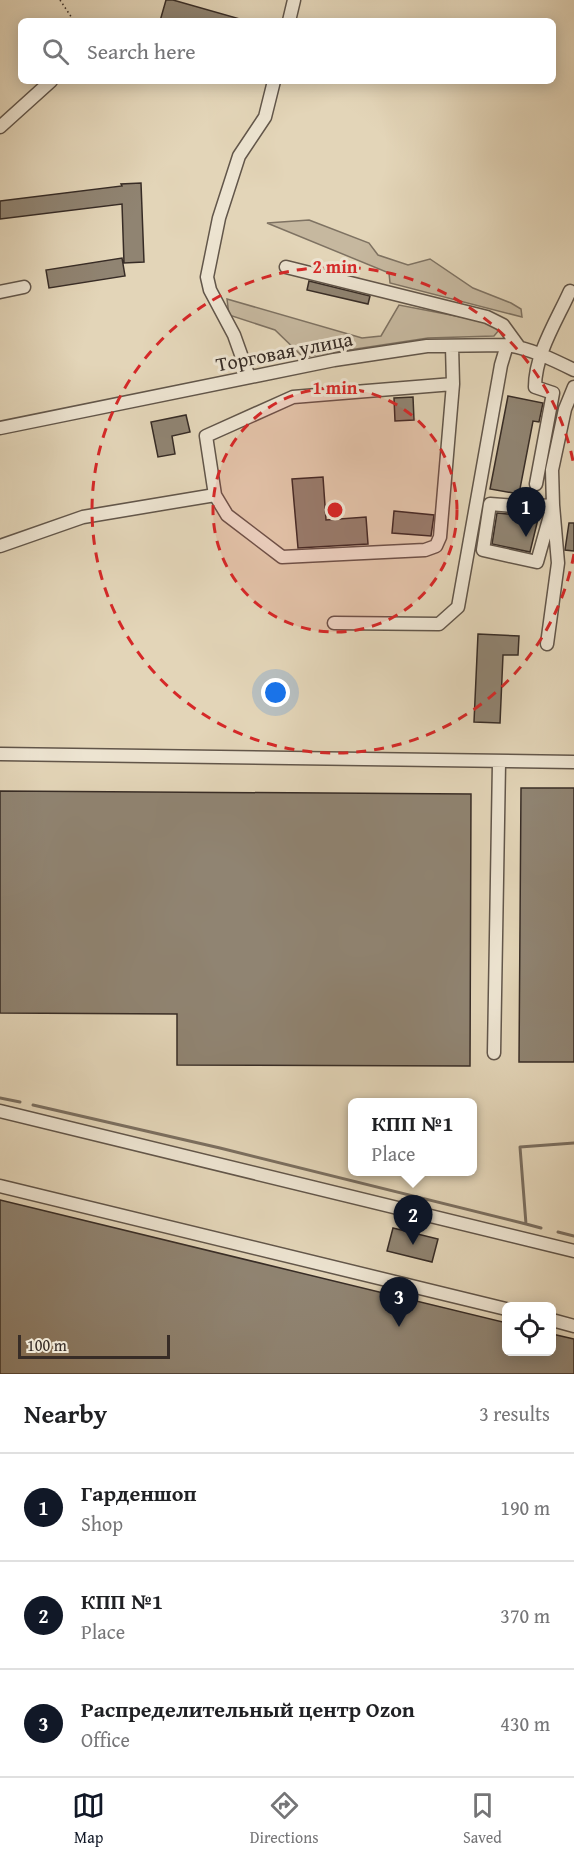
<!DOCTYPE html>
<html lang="en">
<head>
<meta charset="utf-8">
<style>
	:root { --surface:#fff; --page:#f2f2f2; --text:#202124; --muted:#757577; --line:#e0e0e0; --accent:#111827 }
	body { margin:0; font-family:"Gentium Book Plus",serif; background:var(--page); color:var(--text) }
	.controls { position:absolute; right:18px; bottom:18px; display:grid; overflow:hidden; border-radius:9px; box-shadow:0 3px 15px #0003 }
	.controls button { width:54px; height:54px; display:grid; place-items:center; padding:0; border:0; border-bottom:2px solid var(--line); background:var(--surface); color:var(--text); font:30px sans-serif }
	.scale { position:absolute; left:18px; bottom:15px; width:152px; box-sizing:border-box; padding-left:6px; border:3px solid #372c26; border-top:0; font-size:16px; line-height:21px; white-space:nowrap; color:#372c26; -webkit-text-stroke:4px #ede4d1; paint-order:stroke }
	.you { position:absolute; left:276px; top:693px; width:21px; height:21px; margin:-15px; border:4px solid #fff; border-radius:50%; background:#1a73e8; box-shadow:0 0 0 9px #1a73e833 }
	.badge { display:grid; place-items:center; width:39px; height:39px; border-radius:50%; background:var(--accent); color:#fff; font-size:20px; font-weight:700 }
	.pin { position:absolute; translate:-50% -50px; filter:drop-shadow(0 2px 3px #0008) }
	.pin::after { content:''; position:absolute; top:32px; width:21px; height:18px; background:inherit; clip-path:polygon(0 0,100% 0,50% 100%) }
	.popup { position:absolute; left:348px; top:1098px; width:129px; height:78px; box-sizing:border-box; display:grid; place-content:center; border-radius:9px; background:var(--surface); filter:drop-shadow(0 2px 4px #0005); font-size:20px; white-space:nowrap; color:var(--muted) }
	.popup b { font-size:22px; color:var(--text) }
	.popup::after { content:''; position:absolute; left:50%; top:100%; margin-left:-12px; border:12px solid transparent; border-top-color:var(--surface) }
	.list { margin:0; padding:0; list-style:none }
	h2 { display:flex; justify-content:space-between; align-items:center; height:78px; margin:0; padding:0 24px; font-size:26px }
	h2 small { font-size:20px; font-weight:400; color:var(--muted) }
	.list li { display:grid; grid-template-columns:39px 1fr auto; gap:18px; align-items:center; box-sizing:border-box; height:108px; padding:0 24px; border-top:2px solid var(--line) }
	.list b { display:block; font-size:22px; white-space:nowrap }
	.list p { margin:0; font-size:20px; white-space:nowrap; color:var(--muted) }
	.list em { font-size:20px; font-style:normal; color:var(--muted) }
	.icon { flex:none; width:33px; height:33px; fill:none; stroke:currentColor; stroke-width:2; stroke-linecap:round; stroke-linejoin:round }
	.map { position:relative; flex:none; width:574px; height:1374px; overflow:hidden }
	.search { position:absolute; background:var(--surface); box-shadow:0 3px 15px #0003; left:18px; right:18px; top:18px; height:66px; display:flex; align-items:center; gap:15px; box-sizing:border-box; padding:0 21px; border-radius:9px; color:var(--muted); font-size:22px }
	.sheet { height:402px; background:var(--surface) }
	nav { display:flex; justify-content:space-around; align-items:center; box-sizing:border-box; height:84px; border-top:2px solid var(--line); background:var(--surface); font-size:16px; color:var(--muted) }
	nav a { display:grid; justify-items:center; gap:3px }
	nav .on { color:var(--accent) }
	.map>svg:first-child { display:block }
	.green { fill:#c6b89f; stroke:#7e7262; stroke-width:1.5 }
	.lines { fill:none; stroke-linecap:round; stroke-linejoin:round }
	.stream { stroke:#7b6f60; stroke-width:3 }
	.building { fill:#908472; stroke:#372c26; stroke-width:1.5 }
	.minor-casing { stroke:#62564a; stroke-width:15 }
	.path { stroke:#372c26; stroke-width:1.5; stroke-dasharray:1.5 3; stroke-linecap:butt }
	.minor { stroke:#ede4d1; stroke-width:12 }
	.ring { fill:none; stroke:#d62828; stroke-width:3; stroke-dasharray:10 8 }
	.labels { text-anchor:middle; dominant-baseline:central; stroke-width:6; stroke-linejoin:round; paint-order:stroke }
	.street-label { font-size:20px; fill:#372c26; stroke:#ede4d1 }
	.centre { fill:#d62828; stroke:#ede4d1; stroke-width:3 }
	.ring-label { font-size:18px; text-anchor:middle; font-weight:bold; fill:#d62828; stroke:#ede4d1; stroke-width:6; stroke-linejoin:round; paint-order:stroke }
</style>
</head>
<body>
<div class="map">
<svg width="574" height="1374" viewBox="0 0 574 1374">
	<rect width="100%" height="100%" fill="#e3d5b8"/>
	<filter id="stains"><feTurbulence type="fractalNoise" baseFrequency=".00333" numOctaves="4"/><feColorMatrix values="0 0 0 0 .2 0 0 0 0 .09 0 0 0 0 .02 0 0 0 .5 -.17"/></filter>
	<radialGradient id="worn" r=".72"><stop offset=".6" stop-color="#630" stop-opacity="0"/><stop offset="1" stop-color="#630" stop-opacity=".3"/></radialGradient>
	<path class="green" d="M309 220 369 243 378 255 408 265 430 259 473 288 511 303 521 309 522 317 390 283 389 273 267 223Z
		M227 299 362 338 381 336 399 305 487 322 499 330 494 336 428 338 303 357 275 330 229 315Z"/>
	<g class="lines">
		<path class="stream" d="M0 1098 20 1102
			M33 1105 220 1148 526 1224 520 1147 574 1143
			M526 1224 541 1228
			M558 1232 574 1236"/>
	</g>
	<path class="building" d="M166 0H173L240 19V21H160Z
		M141 183 144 262 124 263 122 204 0 219V201L122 186 121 184Z
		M122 258 125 276 49 288 46 270Z
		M309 281 370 296 368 304 307 290Z
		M508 396 543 403 539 422 533 421 519 494 490 489Z
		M413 397 414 420 395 421 394 398Z
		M186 415 190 432 172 436 175 454 158 457 151 422Z
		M323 477 326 520 366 517 368 544 298 548 292 479Z
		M394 511 434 515 431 536 392 533Z
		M497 513 520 515 538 519 530 552 492 544Z
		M569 523H574V551L565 550Z
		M478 634 519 636 518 655H503L500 723 474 722Z
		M521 788H574V1062H519Z
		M0 791 471 794 470 1066 177 1065V1014L0 1013Z
		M0 1200 507 1323V1352H552V1334L574 1339V1374H0Z
		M393 1228 438 1239 432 1262 387 1251Z"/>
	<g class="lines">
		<defs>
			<path id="minor" d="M289 21 294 0
				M0 127 51 81
				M286 267 487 317 503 325 519 347
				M0 292 24 287
				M452 346 453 384 440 537 436 546 425 550 282 557 227 515 215 495 206 436 293 397 453 384
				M249 377 234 335 210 290 207 277 219 218 239 156 265 117 274 81
				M0 428 334 360 427 346 507 345C531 349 552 359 574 370
				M536 484 553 393 535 387C535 354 557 320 570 291
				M490 504 527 507 553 505 537 562 483 550Z
				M0 546 83 517 215 495
				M334 623 439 624 458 607 501 365 507 345
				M547 644 558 563 553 505 552 470 565 409 574 387
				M0 754 574 762
				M494 1053 499 763
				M0 1111 574 1251
				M0 1186 506 1309
				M552 1320 574 1326"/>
		</defs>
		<use href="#minor" class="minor-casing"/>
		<path class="path" d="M60 0 74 21"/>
		<use href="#minor" class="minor"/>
	</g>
	<circle cx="335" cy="510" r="122" fill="#d62828" fill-opacity=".12"/>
	<g class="ring">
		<circle cx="335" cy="510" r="122"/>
		<path d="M574 554A243 243 0 1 1 574 466"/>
	</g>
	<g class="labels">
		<g class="street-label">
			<text transform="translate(284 351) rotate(-11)">Торговая улица</text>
		</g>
	</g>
	<circle cx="335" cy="510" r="9" class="centre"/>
	<g class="ring-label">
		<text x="335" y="273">2 min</text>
		<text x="335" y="394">1 min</text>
	</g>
	<rect width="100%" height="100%" filter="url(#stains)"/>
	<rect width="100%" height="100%" fill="url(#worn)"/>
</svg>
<div class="controls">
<button><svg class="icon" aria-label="locate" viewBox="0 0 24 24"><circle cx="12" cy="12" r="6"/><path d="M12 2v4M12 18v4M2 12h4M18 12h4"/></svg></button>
</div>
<div class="scale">100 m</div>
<div class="you"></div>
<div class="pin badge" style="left:526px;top:537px">1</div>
<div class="pin badge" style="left:413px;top:1245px">2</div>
<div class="popup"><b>КПП №1</b>Place</div>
<div class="pin badge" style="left:399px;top:1327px">3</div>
<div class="search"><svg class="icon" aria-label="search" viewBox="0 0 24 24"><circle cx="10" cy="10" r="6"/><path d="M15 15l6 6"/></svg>Search here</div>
</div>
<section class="sheet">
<h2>Nearby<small>3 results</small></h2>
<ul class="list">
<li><span class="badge">1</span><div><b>Гарденшоп</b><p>Shop</p></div><em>190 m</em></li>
<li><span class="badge">2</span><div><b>КПП №1</b><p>Place</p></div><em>370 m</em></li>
<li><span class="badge">3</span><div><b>Распределительный центр Ozon</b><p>Office</p></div><em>430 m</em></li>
</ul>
</section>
<nav>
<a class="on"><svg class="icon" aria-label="map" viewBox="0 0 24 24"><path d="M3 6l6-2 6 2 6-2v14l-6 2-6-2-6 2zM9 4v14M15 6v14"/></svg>Map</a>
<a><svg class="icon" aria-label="directions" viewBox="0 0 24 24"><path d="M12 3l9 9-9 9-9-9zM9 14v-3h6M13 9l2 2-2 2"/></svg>Directions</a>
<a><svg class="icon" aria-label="saved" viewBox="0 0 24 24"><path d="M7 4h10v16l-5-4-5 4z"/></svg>Saved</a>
</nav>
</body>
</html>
